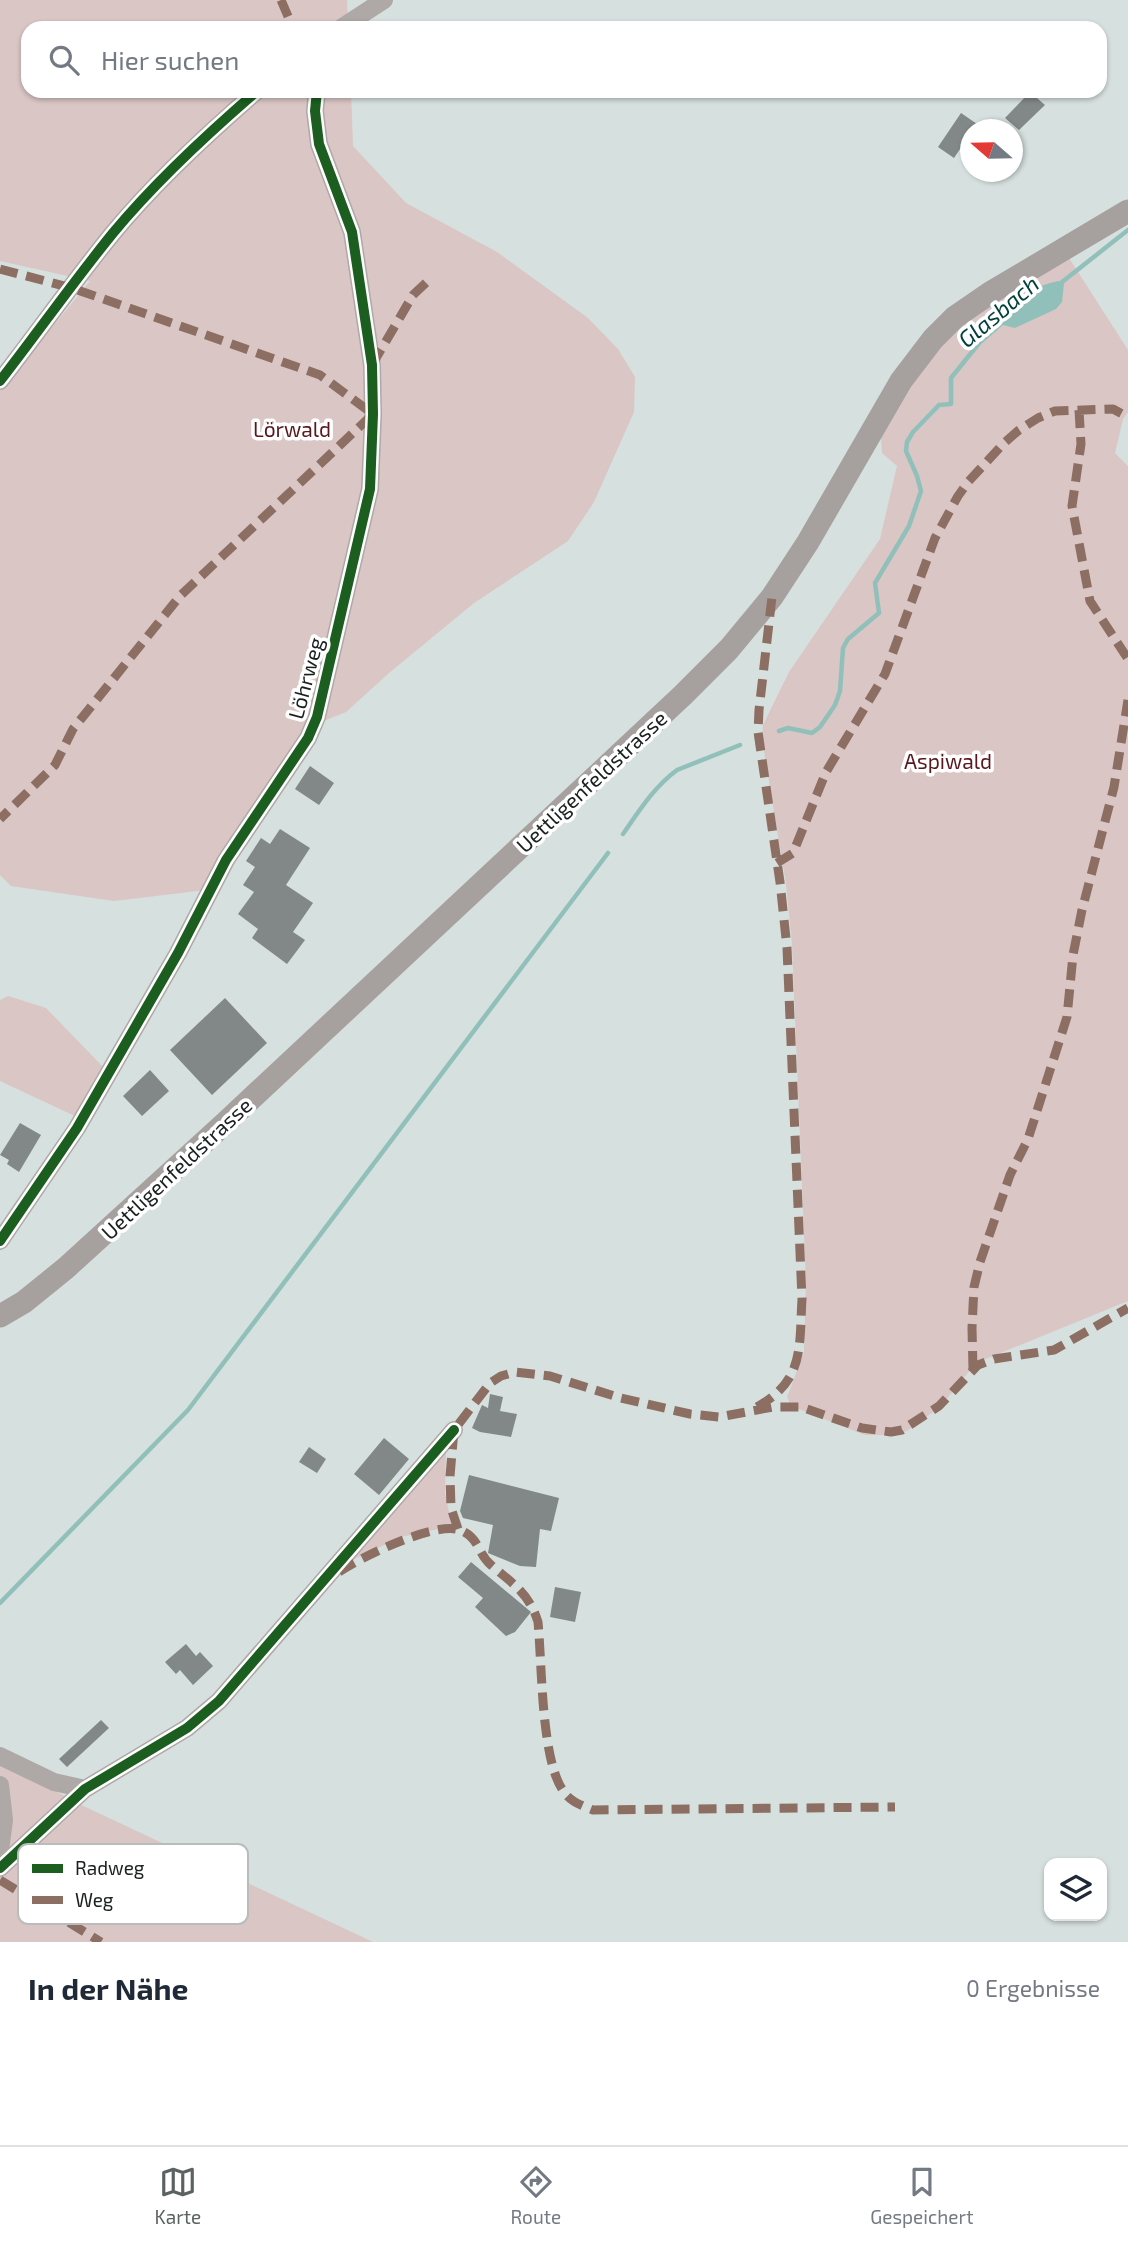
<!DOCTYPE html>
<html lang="de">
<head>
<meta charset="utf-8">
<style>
	:root { --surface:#fff; --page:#f6f6f7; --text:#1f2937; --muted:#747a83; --line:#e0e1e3; --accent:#5b6362 }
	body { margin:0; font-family:"Exo 2",sans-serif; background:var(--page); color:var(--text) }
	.controls { position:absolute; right:21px; bottom:21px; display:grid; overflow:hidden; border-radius:14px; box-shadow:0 2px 5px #0004 }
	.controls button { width:63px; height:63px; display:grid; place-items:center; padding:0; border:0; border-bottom:2px solid var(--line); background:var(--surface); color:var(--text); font:35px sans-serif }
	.compass { position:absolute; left:960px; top:119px; width:63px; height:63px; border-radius:50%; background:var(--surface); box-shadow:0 2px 5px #0004; rotate:290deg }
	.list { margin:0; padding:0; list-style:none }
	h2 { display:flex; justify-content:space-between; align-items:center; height:91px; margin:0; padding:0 28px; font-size:30px }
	h2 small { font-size:23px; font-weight:400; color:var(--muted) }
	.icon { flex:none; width:38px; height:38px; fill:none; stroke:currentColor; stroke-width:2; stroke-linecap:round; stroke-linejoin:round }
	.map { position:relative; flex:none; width:1128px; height:1942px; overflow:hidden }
	.search { position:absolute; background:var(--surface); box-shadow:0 2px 5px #0004; left:21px; right:21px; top:21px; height:77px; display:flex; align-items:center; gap:18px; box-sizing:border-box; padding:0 24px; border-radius:21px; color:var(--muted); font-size:26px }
	.sheet { height:203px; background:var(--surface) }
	nav { display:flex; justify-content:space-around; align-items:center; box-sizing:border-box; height:98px; border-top:2px solid var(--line); background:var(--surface); font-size:19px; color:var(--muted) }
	nav a { display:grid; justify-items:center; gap:4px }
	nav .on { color:var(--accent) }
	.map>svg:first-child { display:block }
	.green { fill:#d9c6c5 }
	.water { fill:#91c0bb }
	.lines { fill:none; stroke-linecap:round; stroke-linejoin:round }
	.stream { stroke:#91c0bb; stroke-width:4.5 }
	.building { fill:#818887 }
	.minor { stroke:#aea8a7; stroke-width:18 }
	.major { stroke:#a6a09f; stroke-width:23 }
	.quiet { stroke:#8d6e63; stroke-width:9; stroke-dasharray:18 9; stroke-linecap:butt }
	.cycleway-casing { stroke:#fff; stroke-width:15 }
	.cycleway { stroke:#1b5e20; stroke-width:10 }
	.labels { text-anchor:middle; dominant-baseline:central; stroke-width:7; stroke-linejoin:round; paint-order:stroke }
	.park-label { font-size:21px; fill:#59171e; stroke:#fff }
	.street-label { font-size:21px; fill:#19201f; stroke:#fff }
	.water-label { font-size:23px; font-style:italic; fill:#003f3a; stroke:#fff }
	.key { fill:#fff; stroke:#babcbc; stroke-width:2 }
	.key-label { font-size:19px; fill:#19201f }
</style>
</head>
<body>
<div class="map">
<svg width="1128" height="1942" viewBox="0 0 1128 1942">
	<rect width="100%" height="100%" fill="#d6e0de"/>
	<path class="green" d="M0 0H347L348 28H28V91H351L353 146 406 203 497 252 588 318 618 349 635 377 634 412 594 502 568 541 474 603 389 673 346 712 321 722 206 890 114 901 11 886 0 875V391L90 281 0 261Z
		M1069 258 1128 350V412L1123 419 1115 453 1128 466V1301L976 1363 940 1407 907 1431 891 1435H865L791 1406 787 1397 804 1352 806 1282 792 944 786 884 762 739 763 725 789 672 880 539 897 466 882 453 881 437 887 418 955 328Z
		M8 996 46 1008 105 1069 77 1117 0 1081V1000Z
		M446 1446 445 1493 452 1526 401 1537 344 1564Z
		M0 1760 77 1803 373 1942H0Z"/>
	<path class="water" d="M1058 281 1064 283 1062 302 1056 309 1015 328 999 324C1011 299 1032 287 1058 281Z"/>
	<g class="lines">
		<path class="stream" d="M1057 286 1128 230
			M779 731 788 728 812 733 820 727 835 705 840 691 843 648 848 639 879 613 875 583 909 526 921 491 917 476 906 451 907 442 913 432 939 405 951 404V378L980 342 1003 322
			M623 834C639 811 654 787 677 770L740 745
			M0 1603 188 1410 608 853"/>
	</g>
	<path class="building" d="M1030 92 1045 105 1019 130 1005 118Z
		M961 113 977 124 974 130H970V134L954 158 938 147Z
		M310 766 334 783 319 805 295 789Z
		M280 829 310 848 286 885 313 903 293 932 305 940 287 964 252 938 258 929 238 914 254 892 243 885 255 867 246 861 261 838 270 844Z
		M225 998 267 1043 212 1095 170 1050Z
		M150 1070 169 1091 142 1116 123 1096Z
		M20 1123 41 1135 19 1172 7 1164 9 1160 0 1155Z
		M490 1394 503 1397 500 1411 517 1414 511 1437 480 1432 472 1428 482 1405 488 1408Z
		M384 1438 409 1459 379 1495 354 1474Z
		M309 1447 326 1459 317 1473 299 1462Z
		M469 1475 559 1498 551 1531 540 1529 536 1567 520 1566 488 1553 493 1525 463 1518 460 1511Z
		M471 1562 531 1612 515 1632 506 1636 475 1607 483 1598 458 1577Z
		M555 1587 581 1592 575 1622 550 1617Z
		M186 1644 196 1656 200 1652 213 1666 193 1685 180 1670 176 1674 165 1662Z
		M101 1720 109 1728 67 1767 59 1759Z"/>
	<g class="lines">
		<path class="minor" d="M341 28 384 0
			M0 381C38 332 74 281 113 233 156 181 206 135 257 91
			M0 1241 77 1128 178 953 226 860 308 738 317 717 370 489 373 414 372 365 352 232 319 144 315 111 317 91
			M0 1756 54 1782 85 1789
			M0 1785 4 1820 0 1850
			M0 1868 85 1789 187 1728 219 1701 454 1430"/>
		<path class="major" d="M0 1316 24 1302 66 1268 224 1124 683 695 729 649 772 597 808 542 901 381 933 339 955 317 990 293 1128 211"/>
		<path class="quiet" d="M281 0 290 21 296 28
			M0 269 72 288 320 375 373 414 180 596 73 729 55 765 0 819
			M372 365 413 295 432 277
			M1079 410 1081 444 1072 506 1090 601 1128 659
			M777 863 793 853 826 772 885 674 935 538 958 496 968 482 1004 443 1019 430 1038 418 1055 411 1113 409 1128 417
			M973 1369 972 1328 974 1287 980 1262 1010 1175 1028 1139 1067 1017 1073 955 1082 910 1114 787 1128 700
			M757 1407C805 1380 799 1347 802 1299L787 948 780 882 758 732 759 710 772 597
			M458 1529 451 1508 450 1476 454 1430 490 1383 501 1376 515 1372 550 1376 621 1398 690 1414 719 1417 773 1407H801L862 1428 891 1432 902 1430 939 1406 978 1365 994 1359 1054 1350 1128 1308
			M339 1572C361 1557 435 1521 460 1530 480 1538 477 1553 491 1565 513 1584 529 1593 538 1622 542 1663 541 1756 562 1789 569 1801 580 1805 593 1810L895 1807
			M0 1880 101 1942"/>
		<defs>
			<path id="cycleway" d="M0 381C38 332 74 281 113 233 156 181 206 135 257 91
				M0 1241 77 1128 178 953 226 860 308 738 317 717 370 489 373 414 372 365 352 232 319 144 315 111 317 91
				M0 1868 85 1789 187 1728 219 1701 454 1430"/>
		</defs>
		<use href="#cycleway" class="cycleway-casing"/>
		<use href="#cycleway" class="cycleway"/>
	</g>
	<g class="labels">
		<g class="park-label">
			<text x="292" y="428">Lörwald</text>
			<text x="948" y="760">Aspiwald</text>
		</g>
		<g class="street-label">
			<text transform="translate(305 678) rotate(-75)">Löhrweg</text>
			<text transform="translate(591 781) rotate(-43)">Uettligenfeldstrasse</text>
			<text transform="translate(176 1168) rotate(-43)">Uettligenfeldstrasse</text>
		</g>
		<g class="water-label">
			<text transform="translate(998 311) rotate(-40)">Glasbach</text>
		</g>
	</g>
	<rect x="18" y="1844" width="230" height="80" rx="10" class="key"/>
	<rect x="32" y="1864" width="31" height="9" fill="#1b5e20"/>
	<rect x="32" y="1896" width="31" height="8" fill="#8d6e63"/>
	<g class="key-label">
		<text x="75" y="1875">Radweg</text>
		<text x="75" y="1907">Weg</text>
	</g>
</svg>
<div class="controls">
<button><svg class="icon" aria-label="layers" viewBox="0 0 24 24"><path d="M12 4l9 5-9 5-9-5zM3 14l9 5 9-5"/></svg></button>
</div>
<svg class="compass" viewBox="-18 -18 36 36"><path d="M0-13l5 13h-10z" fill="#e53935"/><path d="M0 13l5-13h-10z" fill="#747a83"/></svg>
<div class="search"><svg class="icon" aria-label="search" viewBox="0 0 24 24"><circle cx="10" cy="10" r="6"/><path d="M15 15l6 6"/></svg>Hier suchen</div>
</div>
<section class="sheet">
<h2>In der Nähe<small>0 Ergebnisse</small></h2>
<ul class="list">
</ul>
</section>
<nav>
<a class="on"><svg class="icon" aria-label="map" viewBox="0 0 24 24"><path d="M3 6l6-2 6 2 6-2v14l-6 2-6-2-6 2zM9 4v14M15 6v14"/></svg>Karte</a>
<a><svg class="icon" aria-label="directions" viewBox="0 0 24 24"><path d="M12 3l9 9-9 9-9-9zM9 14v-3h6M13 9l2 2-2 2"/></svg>Route</a>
<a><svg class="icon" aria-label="saved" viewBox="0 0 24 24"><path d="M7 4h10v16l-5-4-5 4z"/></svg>Gespeichert</a>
</nav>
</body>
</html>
